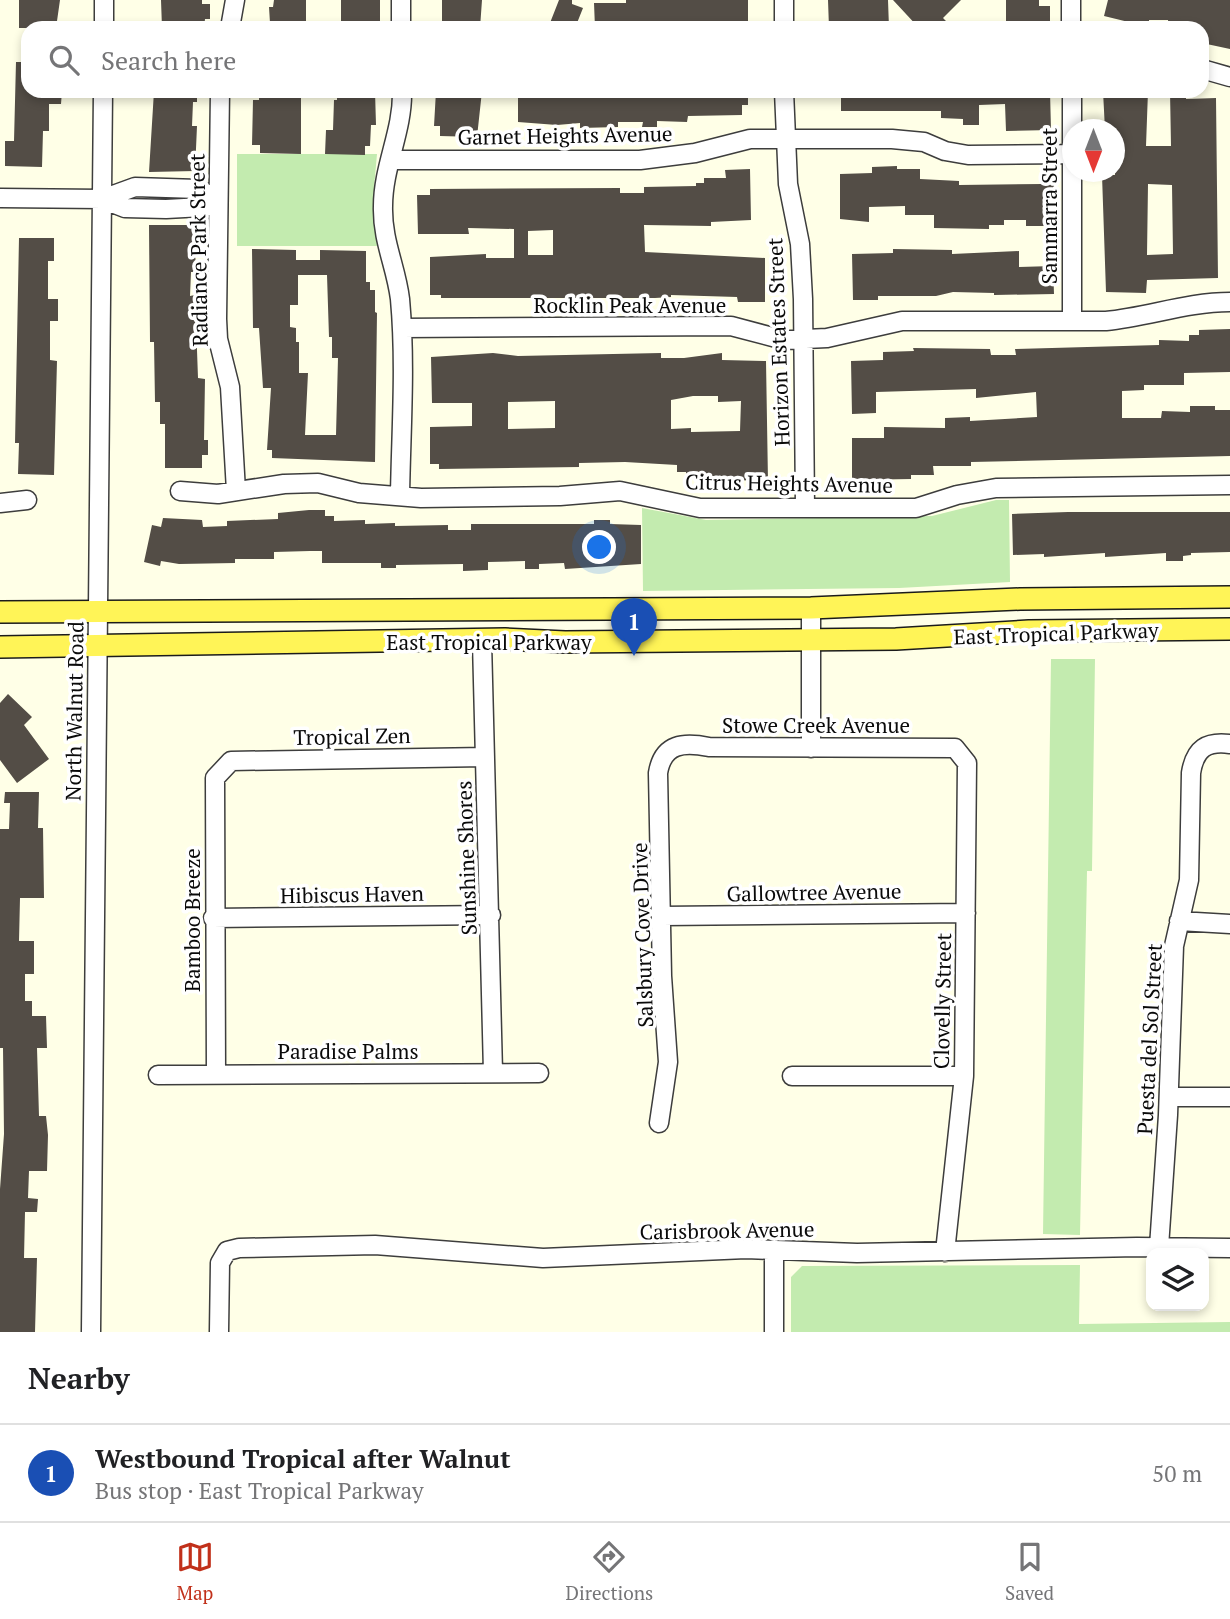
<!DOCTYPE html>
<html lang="en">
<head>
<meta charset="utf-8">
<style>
	:root { --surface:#fff; --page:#f6f6f6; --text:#202124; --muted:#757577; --line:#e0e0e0; --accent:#c1301a }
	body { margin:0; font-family:"PT Serif",serif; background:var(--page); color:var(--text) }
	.controls { position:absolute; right:21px; bottom:21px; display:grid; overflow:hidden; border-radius:14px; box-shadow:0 4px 10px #0003 }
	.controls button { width:63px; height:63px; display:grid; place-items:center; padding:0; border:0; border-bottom:2px solid var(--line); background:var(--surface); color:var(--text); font:35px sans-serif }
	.compass { position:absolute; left:1062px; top:119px; width:63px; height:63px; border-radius:50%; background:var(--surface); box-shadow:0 4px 10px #0003; rotate:180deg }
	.you { position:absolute; left:600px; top:548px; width:24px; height:24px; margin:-18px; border:5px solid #fff; border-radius:50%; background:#1a73e8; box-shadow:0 0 0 10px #1a73e833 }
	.badge { display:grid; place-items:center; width:46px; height:46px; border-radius:50%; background:var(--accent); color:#fff; font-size:23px; font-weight:700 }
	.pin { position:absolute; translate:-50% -58px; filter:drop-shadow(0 2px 4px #0008) }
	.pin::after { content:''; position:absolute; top:37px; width:24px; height:21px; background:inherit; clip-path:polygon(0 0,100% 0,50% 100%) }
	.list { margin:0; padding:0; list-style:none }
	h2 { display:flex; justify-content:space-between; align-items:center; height:91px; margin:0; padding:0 28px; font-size:30px }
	h2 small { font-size:23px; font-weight:400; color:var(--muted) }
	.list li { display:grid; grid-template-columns:46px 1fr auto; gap:21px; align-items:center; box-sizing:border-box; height:98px; padding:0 28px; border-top:2px solid var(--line) }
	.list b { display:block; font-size:26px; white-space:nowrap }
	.list p { margin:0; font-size:23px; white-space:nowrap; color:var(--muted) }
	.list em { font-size:23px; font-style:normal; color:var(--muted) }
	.icon { flex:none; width:38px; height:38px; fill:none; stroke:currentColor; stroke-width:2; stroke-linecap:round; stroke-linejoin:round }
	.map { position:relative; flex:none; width:1230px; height:1332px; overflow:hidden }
	.search { position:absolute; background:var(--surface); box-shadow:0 4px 10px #0003; left:21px; right:21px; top:21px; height:77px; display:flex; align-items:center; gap:18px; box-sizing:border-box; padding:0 24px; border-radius:21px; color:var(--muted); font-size:26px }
	.sheet { height:189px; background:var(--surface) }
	nav { display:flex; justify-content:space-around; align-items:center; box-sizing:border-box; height:98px; border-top:2px solid var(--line); background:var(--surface); font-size:19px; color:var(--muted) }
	nav a { display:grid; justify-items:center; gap:4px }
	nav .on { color:var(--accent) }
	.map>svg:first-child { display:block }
	.green { fill:#c3ebaf }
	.building { fill:#534d46; fill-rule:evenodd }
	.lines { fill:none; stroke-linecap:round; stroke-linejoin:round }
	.minor-casing { stroke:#3d3d3d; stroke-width:21 }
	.major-casing { stroke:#1b1b1b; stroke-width:24 }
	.minor { stroke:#fff; stroke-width:18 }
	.major { stroke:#fff457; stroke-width:21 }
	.labels { text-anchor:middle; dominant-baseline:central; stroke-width:7; stroke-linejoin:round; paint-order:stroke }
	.street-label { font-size:21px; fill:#0a0a0a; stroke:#fff }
</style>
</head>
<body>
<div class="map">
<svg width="1230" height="1332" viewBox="0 0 1230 1332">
	<rect width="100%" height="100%" fill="#ffffe7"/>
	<path class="green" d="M237 154H377L374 188 377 246H237Z
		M996 500H1009L1010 582 899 588 643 591 642 508 706 520 932 516Z
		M1051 659H1095L1092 871H1087L1080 1235 1043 1234Z
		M1080 1265 1079 1324 1230 1322V1332H791V1277L802 1266Z"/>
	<path class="building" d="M19 0H60L56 28H19Z
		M161 0H202V4H210V19H205L204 28H162Z
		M274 0H306V28H276L275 23H270L269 7H273Z
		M341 0H380V28H341Z
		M442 0H482L480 28H442Z
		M559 0H572V4L583 8 575 28H548Z
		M626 0H748V28H595L594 3H626Z
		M828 0H888L889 28H829Z
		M893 0H961L943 18 953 28H919Z
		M1006 0H1039V6H1050V28H1006Z
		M1108 0H1230V49L1202 43V28H1169L1168 20H1149V27L1104 16Z
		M16 62H28V91H62L61 104H49V131H43L42 167 5 166V141H14Z
		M154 91H197V102H193L192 126H197L195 171 149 172Z
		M259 91H301V154L260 153V145H252L253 100H259Z
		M337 91H375L376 125H371L370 146H365V155L325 154 326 130H333L334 100H337Z
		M436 91H482L477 137 440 136V126H434Z
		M518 91H748V105H742V115L688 116 687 122 657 121V127H642L643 122H618V127L580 128V123L557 125 518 122Z
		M841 91H1050L1051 130 1006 131 1005 104 979 105V125H963V119L941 118V111H841Z
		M1103 91H1148L1146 146H1171L1170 91H1186V99L1216 98 1218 278 1147 280 1146 293 1106 292 1102 175H1115V130H1105ZM1148 184 1172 185 1173 254 1147 255Z
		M897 166V169H920V179L959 181V185L1043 184V180H1054L1055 226H1026V220H1004V225H989V229L934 228V215H905V206L869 207V222L840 219V174L872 173V167Z
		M750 169 751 220 711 222V226L644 225 645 252 765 258V302H738L737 297 671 295V297L655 298H441V295H430V257L486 254V258H514V229L468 228 469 234H418L417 195H430V189L620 188V193H644V187L696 186V183H704V178H726L725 170ZM553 230V255H528V231Z
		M149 225H194L196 272H191L190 296 195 295 198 378 205 379 204 440H208V455H202V468H165V424H160V402H155L154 342H150Z
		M19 238H54V261H48V299H58V321H50V360L57 361 54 475 18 474 19 443H15Z
		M252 249 296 250V260H320V250L366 251V282H370V290H375V312L377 313 375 462 272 458V450H267L271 388H263L259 328H253ZM298 275H327L329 337H332V358H338L336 435H305L308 373H299V342H296V328L290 327V305H298Z
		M893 249 952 250V254L1019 251V267L1053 266 1054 294 994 295V293L953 292 936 296H878V300H853L852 254 893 253Z
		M1230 329V372L1184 373V385H1144V390L1122 391V418H1161L1162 411 1190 412V406H1215V410H1230V456L971 462V466H933L934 475H911V479L852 480V438H884V427L945 428V418L970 417V421L1037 417 1036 392 976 398V389L876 392V413L852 414 851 361 883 360V352L914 351 913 348 990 349 991 355H1016L1015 349 1159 345V340L1189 341V335H1199V330Z
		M493 353 518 356 661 353V358H684L722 353V360L766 361 768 482 686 476V472H677V465L625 462 579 463V467L439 469V464H430V427L472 426V403H432L431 357ZM693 396H718V402L741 401 740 431 691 432V428L671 429V400ZM555 401V428L508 429V402Z
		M309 510H325V516H334V521L365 520V524L395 523V526L448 525V530H471V524H594V520H610V524L641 525V564L565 569 564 563 539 564V569H525V561L488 562V570L463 571V564L396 565V568H381V563H322V551H310L274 552V559H235V563L179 564 161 561 160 566 144 562 152 525 161 527 163 518 202 520 203 527 227 526V521L278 519V513Z
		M1068 512H1230V552L1191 553V555L1183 556V561H1166V553L1105 557V553L1044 557V554L1013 555 1012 514Z
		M8 694 32 717 24 725 49 759 17 783 0 760V703Z
		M5 792H39L38 828H43L44 898H20L19 941H34V974H25V1001H32V1016H46L47 1048H37L39 1116H46L48 1135 47 1171H29L28 1198 38 1199 37 1212H25L24 1258H37L35 1332H0V1189L4 1134 3 1048H0V829H9L10 803H4Z"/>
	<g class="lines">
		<defs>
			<path id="minor" d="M784 0V28
				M1071 0V28
				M104 28V0
				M230 28 235 0
				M401 28V0
				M1202 69 1230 77
				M220 91 217 319 218 339 230 387 236 491
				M784 91 788 184 800 244 803 299 805 508
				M1072 91V321
				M391 160H640L695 153 750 139H892L924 142 945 151 968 155 1072 154
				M0 198 102 199 125 208 166 209 203 207 218 200
				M102 199 135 187 198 189 218 200
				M402 328 731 326 784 340 827 338 902 321H1106C1148 317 1187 302 1230 302
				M180 491 218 494 284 484 318 483 359 493 421 498 560 496 620 491 700 508H916L957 495 996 488 1230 485
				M400 496C401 431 406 365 400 299 396 266 382 241 383 206 383 166 403 131 402 91
				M0 503 27 500
				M811 608V748
				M482 642 493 1072
				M662 916 966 913
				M213 918 491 915
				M1179 921 1230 924
				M216 1074 215 778 231 761 485 757
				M158 1075 539 1073
				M792 1076H964
				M1169 1097H1230
				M659 1123 668 1062 662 976 658 773C663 743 684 742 709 747L955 748 967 763 964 1076 945 1252
				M1159 1247 1168 1115 1174 946 1189 880 1191 773C1195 748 1207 741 1230 744
				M91 1332 103 91
				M219 1332 220 1263 227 1251 239 1248 375 1245 543 1258 746 1249 857 1253 1137 1247 1230 1248
				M774 1332V1250"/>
			<path id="major" d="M0 612 811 608 1020 599 1230 597
				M0 647 505 639 565 642 896 639 1029 631 1230 629"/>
		</defs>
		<use href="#minor" class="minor-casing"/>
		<use href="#major" class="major-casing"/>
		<use href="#minor" class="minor"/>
		<use href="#major" class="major"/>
	</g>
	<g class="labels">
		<g class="street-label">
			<text transform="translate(565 135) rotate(-1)">Garnet Heights Avenue</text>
			<text transform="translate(1049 206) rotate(-90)">Sammarra Street</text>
			<text transform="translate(198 250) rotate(-91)">Radiance Park Street</text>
			<text x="630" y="305">Rocklin Peak Avenue</text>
			<text transform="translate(778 342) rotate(-92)">Horizon Estates Street</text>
			<text transform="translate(789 483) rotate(1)">Citrus Heights Avenue</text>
			<text transform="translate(1056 633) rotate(-2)">East Tropical Parkway</text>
			<text x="489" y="642">East Tropical Parkway</text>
			<text transform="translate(74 711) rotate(-89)">North Walnut Road</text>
			<text x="816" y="725">Stowe Creek Avenue</text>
			<text transform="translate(352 736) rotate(-1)">Tropical Zen</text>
			<text transform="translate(466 858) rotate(-92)">Sunshine Shores</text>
			<text transform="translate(814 892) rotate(-1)">Gallowtree Avenue</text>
			<text transform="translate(352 894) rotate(-1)">Hibiscus Haven</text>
			<text transform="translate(192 920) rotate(-90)">Bamboo Breeze</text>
			<text transform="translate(642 935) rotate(-92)">Salsbury Cove Drive</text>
			<text transform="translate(942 1001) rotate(-89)">Clovelly Street</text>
			<text transform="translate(1149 1039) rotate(-87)">Puesta del Sol Street</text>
			<text x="348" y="1051">Paradise Palms</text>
			<text transform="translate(727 1230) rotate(-1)">Carisbrook Avenue</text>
		</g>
	</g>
</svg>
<div class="controls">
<button><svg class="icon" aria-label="layers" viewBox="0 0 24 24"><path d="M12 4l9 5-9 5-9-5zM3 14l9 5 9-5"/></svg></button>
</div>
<svg class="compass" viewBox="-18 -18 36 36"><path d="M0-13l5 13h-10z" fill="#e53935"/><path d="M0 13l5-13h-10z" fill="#757577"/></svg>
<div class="you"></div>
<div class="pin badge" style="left:634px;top:656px;background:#1a4fb4">1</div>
<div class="search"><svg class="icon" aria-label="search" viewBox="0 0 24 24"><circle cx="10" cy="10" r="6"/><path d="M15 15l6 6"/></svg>Search here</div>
</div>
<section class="sheet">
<h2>Nearby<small></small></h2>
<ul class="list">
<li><span class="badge" style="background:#1a4fb4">1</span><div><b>Westbound Tropical after Walnut</b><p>Bus stop · East Tropical Parkway</p></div><em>50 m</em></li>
</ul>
</section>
<nav>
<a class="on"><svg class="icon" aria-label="map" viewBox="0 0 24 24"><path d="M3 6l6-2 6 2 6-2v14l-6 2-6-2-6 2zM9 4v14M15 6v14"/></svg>Map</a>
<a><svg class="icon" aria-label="directions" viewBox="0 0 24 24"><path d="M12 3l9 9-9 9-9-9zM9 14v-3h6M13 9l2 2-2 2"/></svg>Directions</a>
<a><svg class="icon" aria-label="saved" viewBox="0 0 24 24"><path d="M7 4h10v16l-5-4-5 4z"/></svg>Saved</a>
</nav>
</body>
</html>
